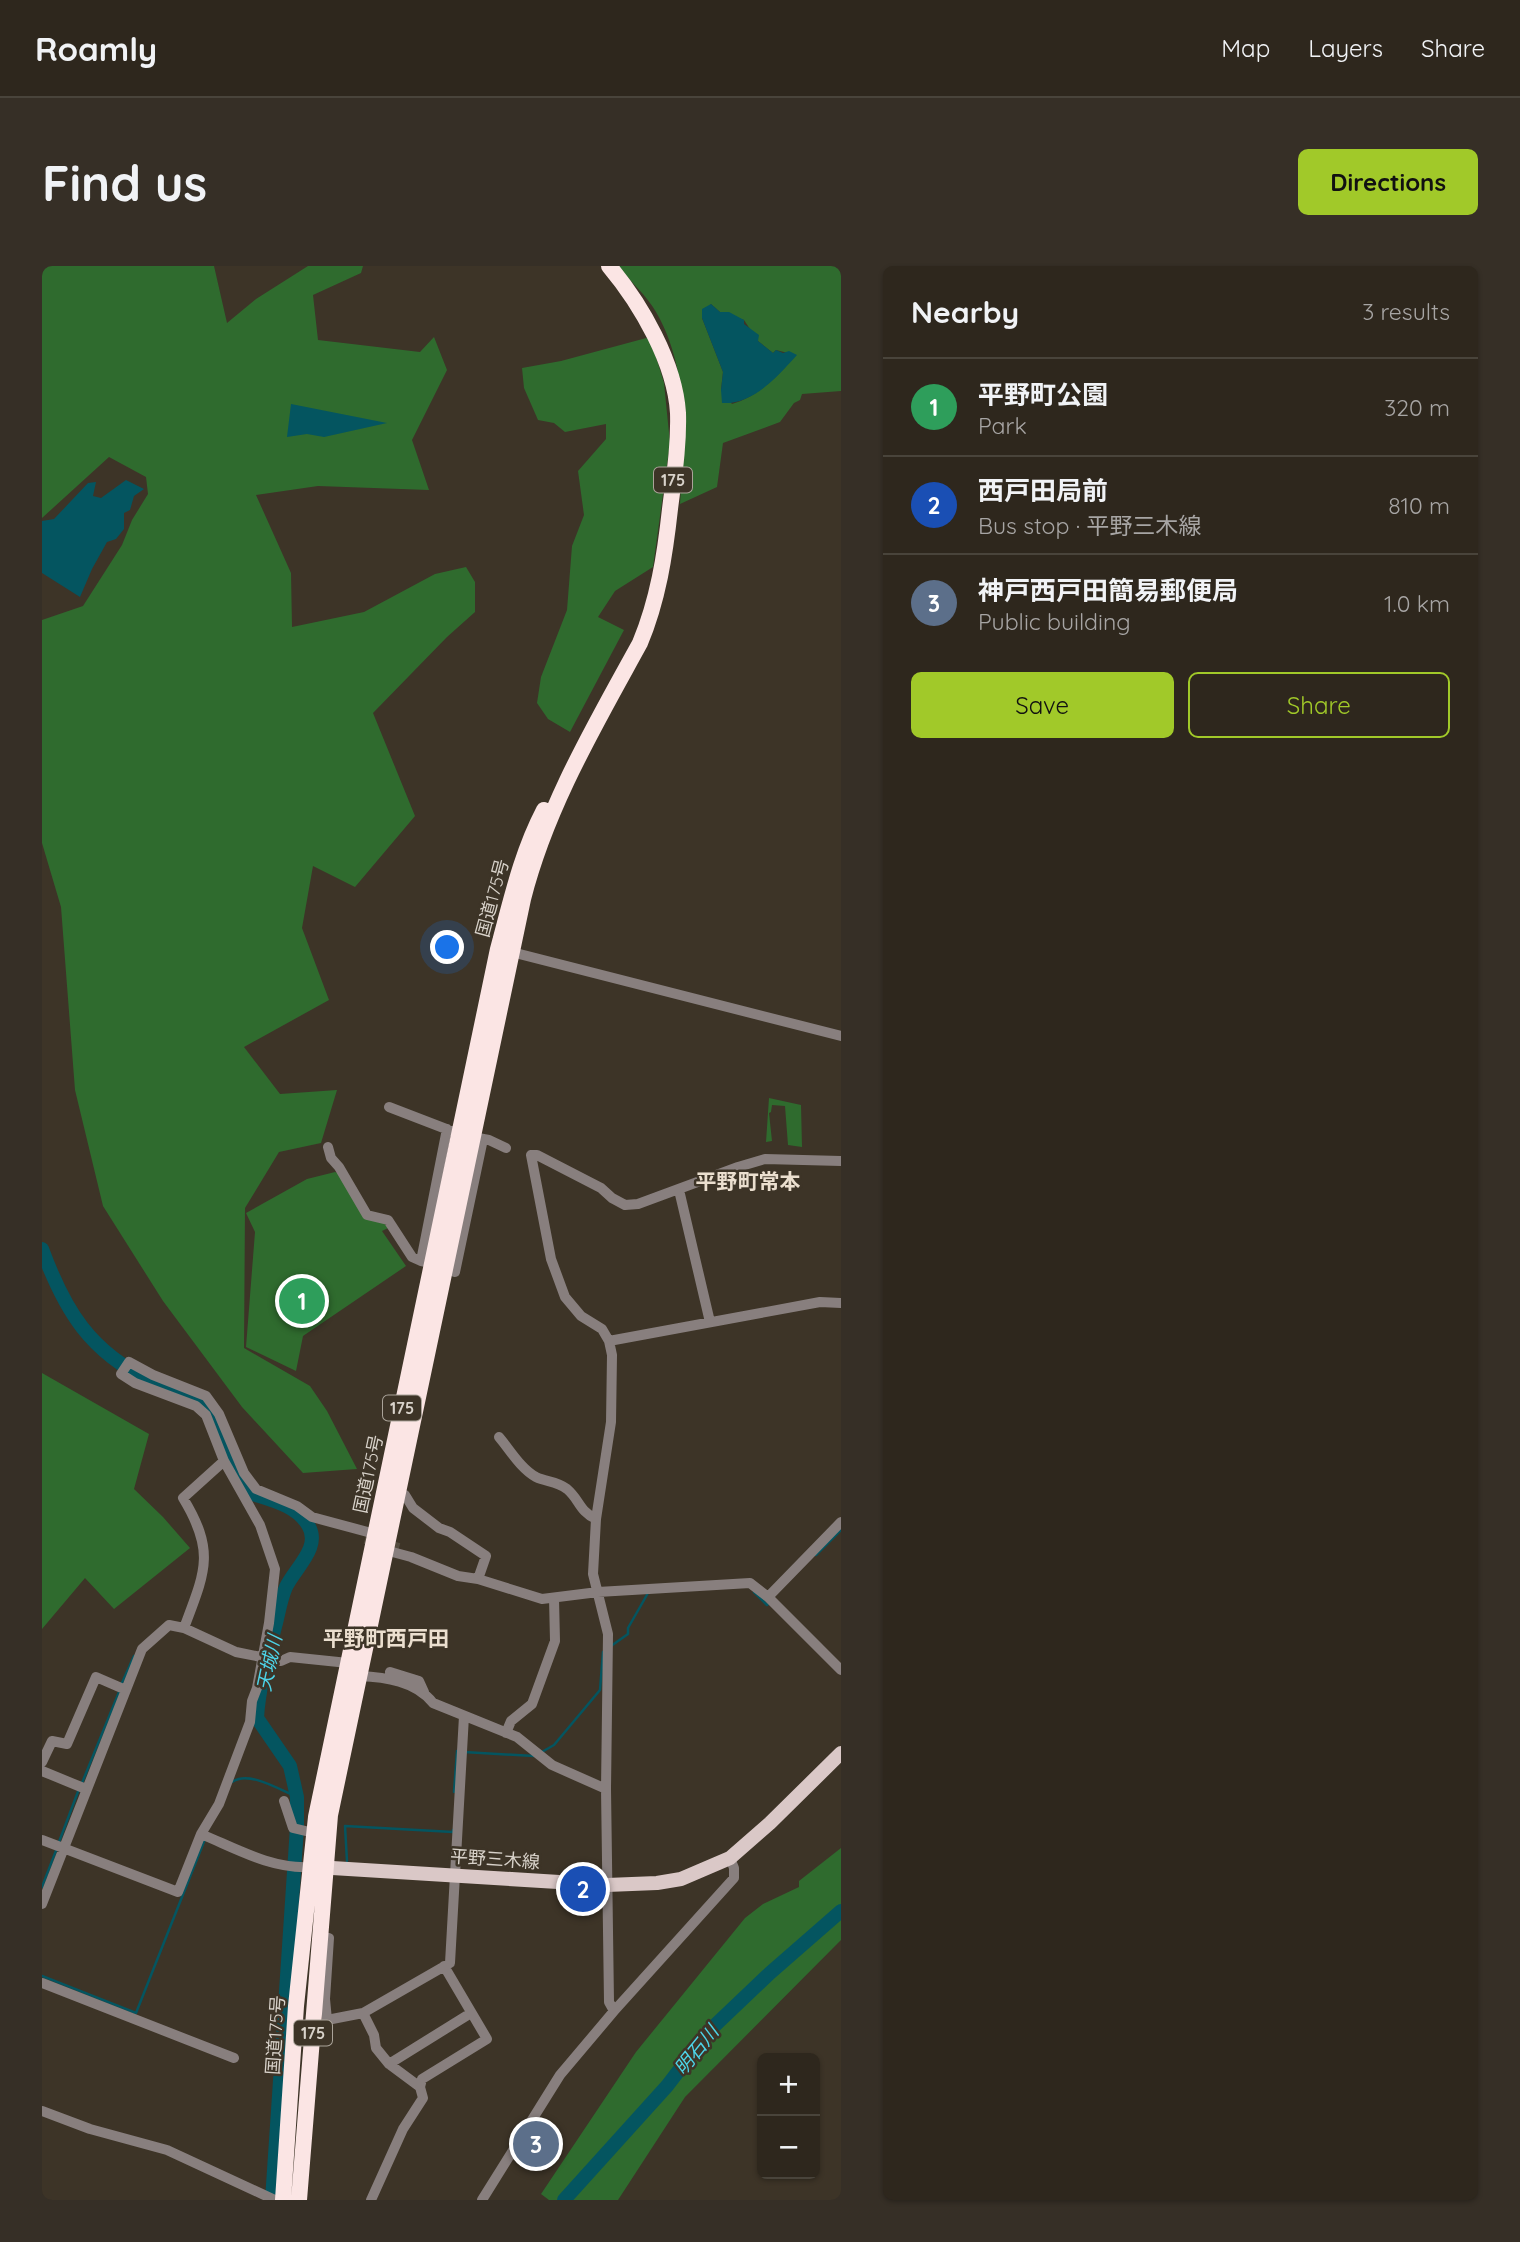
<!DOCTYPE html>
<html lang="en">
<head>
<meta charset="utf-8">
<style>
	:root { --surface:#2e271d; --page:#362f26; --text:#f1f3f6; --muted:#a7a5a4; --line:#49443b; --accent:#a1c929 }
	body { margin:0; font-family:Quicksand,"Noto Sans JP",sans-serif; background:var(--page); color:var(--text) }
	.controls { position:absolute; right:21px; bottom:21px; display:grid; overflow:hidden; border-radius:10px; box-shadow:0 2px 5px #0004 }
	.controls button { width:63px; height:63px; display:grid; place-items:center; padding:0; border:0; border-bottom:2px solid var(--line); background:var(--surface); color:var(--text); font:35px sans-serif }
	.you { position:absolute; left:406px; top:682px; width:24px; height:24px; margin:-18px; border:5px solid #fff; border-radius:50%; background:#1a73e8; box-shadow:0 0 0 10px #1a73e833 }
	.badge { display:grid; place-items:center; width:46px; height:46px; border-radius:50%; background:var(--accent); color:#fff; font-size:23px; font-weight:700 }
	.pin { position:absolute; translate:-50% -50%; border:4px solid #fff; box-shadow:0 2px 7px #0006 }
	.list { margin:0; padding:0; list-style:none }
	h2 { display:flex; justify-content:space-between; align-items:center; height:91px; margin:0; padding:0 28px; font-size:30px }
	h2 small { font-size:23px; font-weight:400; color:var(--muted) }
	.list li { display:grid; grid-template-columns:46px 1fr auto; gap:21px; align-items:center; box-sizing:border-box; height:98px; padding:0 28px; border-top:2px solid var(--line) }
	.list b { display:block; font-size:26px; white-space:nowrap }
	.list p { margin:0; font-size:23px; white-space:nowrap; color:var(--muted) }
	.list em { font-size:23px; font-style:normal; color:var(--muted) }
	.actions { display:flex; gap:14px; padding:21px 28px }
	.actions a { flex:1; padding:16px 0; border:2px solid var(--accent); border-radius:10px; text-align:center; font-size:24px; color:var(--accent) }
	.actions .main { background:var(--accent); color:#111 }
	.map { position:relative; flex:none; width:799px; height:1934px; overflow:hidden; border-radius:10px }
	header { display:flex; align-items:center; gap:42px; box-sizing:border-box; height:98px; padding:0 35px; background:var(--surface); border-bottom:2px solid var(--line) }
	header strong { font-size:33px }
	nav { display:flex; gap:38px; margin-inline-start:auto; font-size:24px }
	.intro { display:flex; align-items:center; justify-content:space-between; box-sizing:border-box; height:168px; padding:0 42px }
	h1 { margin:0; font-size:49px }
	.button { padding:18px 32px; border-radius:10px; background:var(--accent); color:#111; font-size:24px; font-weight:700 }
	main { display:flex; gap:42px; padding:0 42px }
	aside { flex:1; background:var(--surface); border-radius:10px; box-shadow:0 2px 5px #0004 }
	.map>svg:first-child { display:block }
	.green { fill:#2f6b2e; fill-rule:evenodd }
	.water { fill:#045560 }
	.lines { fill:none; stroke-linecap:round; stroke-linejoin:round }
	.stream { stroke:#045560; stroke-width:2.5 }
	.river { stroke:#045560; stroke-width:14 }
	.minor-tunnel { stroke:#544c3f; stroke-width:10; stroke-dasharray:10 5; stroke-linecap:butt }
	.minor { stroke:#887f7e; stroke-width:10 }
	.major { stroke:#dac8c7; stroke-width:14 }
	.highway { stroke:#fbe5e4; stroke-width:16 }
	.labels { text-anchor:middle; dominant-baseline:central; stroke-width:5; stroke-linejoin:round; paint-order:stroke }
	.shield { fill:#3d3427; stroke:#aaa399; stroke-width:2 }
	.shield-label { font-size:16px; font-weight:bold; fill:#d8d2ca }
	.street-label { font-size:18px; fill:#d8d2ca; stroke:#3d3427 }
	.water-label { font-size:19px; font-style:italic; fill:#4dd4e8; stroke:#3d3427 }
	.quarter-label { font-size:21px; font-weight:bold; fill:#ebdfcf; stroke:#3d3427 }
</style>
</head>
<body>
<header>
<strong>Roamly</strong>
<nav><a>Map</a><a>Layers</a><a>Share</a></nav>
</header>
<div class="intro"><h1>Find us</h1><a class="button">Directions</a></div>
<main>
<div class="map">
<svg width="799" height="1934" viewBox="0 0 799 1934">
	<rect width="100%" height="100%" fill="#3d3427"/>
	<path class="green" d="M0 0H172L185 57 214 33 266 0H321L319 7 271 29 276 74 378 86 392 71 405 104 370 174 387 224 276 220 214 229 249 307 250 361 322 346 393 308 424 301 433 316V346L405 371 331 447 373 550 313 621 271 600 260 662 287 734 202 781 238 828 295 824 279 877 237 886 203 942 202 1082 268 1120 285 1145 315 1203 261 1207 200 1141 121 1035 61 940 33 824 19 641 0 577V354L41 340 80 279 90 254 106 228 104 211 67 191 0 252Z
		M576 0H799V125L760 128 758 134 752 137 738 156 681 177 675 221 638 238C642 173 648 105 614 46 605 30 588 15 576 0ZM669 38 678 46 702 54 716 75 731 87 734 84 754 89C737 109 717 130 690 138L679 124 681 106 660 52Z
		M608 71 622 117 628 177 611 301 573 325 556 351 582 364 528 466 506 453 495 437 499 411 525 344 530 280 542 249 536 205 564 173V158L523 166 512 157 496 154 482 122 480 102 519 95Z
		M727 832 759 839 760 881 746 879 743 840 730 839 729 846 727 847 730 875 724 876Z
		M293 906 298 908 317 943 342 957 346 962 340 965 364 1000 261 1070 254 1105 204 1081 213 966 204 947 265 913Z
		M0 1107 107 1168 92 1223 121 1251 148 1282 72 1343 43 1312 0 1363Z
		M799 1582V1674L643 1831 576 1934H507L499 1928 594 1786 703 1652 721 1638 757 1621V1615Z"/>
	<path class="water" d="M669 38 678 46H687L702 54V58L717 69 716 75 731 87 734 84 741 87 747 85 755 89C736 110 711 139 680 137L679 124 681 106 660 52V43Z
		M249 138 345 157 282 171 265 168 245 171Z
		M84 214 102 223 92 230 88 244 82 247V263L74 273 65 276 50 303 38 331 0 307V255L12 253 46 217 54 216 51 230 59 232Z"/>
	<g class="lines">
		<path class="stream" d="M774 1289 799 1264
			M712 1326 725 1339 728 1336
			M569 1380 586 1368V1362L606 1327
			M79 1419 92 1390
			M422 1486 492 1490
			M498 1487 512 1479 558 1424 561 1386
			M190 1516C207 1504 238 1524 255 1531
			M40 1517 77 1426
			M412 1526 415 1485
			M17 1576 37 1523
			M305 1595 303 1560 411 1566V1564
			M0 1621 15 1582
			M0 1710 94 1747 163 1573"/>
		<path class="river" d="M0 983C23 1045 48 1086 109 1115 124 1122 147 1126 159 1135 174 1145 178 1172 185 1187 192 1202 202 1215 211 1228 230 1234 255 1240 266 1259 280 1281 253 1302 244 1321 239 1332 237 1345 234 1357 226 1388 217 1420 215 1452L248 1500 255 1531V1561L230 1934
			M522 1934 625 1820 668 1764 728 1707 799 1645"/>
		<path class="minor-tunnel" d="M323 1273 357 1282"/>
		<path class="minor" d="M466 685 799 770
			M347 841 412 866
			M436 872 447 874 464 882
			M286 881 289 892 297 901 325 949 346 954 370 991 379 995
			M637 924 668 1056
			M384 996 379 995 405 863
			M402 1002 413 1006 441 873
			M567 1075 778 1036 799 1037
			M457 1171C468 1184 479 1203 494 1211 504 1216 515 1215 525 1223 538 1234 537 1245 554 1253
			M356 1227 363 1229 371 1242 397 1262 408 1266 444 1290 436 1313
			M343 1284 369 1291 416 1310 436 1313 500 1333 556 1326 708 1317 726 1331 799 1404
			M726 1331 799 1256
			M142 1362C163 1306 174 1286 141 1232L182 1195
			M348 1406 377 1415 382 1426
			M317 1410C343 1411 374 1415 391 1437L475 1471 510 1499 564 1523
			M464 1467 469 1455 490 1438 513 1375 512 1332
			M0 1496 10 1475 25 1478 54 1411 84 1424
			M0 1505 44 1523
			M242 1535 251 1562 272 1567
			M159 1568 177 1538 208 1456 210 1435 215 1422 227 1357 233 1303 218 1259 182 1195 164 1149 154 1140 93 1117 79 1108 87 1096 111 1109 164 1130 177 1148 202 1207 214 1223 255 1240 270 1251 333 1268
			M0 1574 136 1626 159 1568C195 1583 229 1603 268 1601
			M0 1638 100 1383 127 1359 142 1362 194 1386 239 1395 248 1391 306 1397
			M279 1670 287 1672 283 1733 285 1754 321 1747 408 1697 422 1450
			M0 1717 192 1792
			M572 1745 567 1736 564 1523 566 1368 551 1308 554 1253 569 1156 570 1089 567 1075 560 1063 539 1050 523 1031 509 993 489 889H495L559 922 570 932 583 939 596 938 696 901 723 893 799 895
			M321 1747 332 1769 334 1782 347 1798 378 1821
			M347 1798 429 1747
			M0 1845 48 1863 125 1884 233 1934
			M329 1934 361 1863 381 1832 378 1821 380 1813 445 1773 402 1700
			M440 1934 518 1809 572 1745 692 1612V1602L688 1592"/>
		<path class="major" d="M274 1601 565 1619 615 1617 639 1613 688 1592 728 1557 799 1487"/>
		<path class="highway" d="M241 1934 254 1740 274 1551 456 683C469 635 479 588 502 544
			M257 1934 288 1549 481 633C504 542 553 459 598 377 616 334 623 289 628 243 632 211 637 179 636 147 633 97 599 38 567 0"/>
	</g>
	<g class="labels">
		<g class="shield">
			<rect x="612" y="201.5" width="38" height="25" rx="5"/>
			<rect x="341" y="1129.5" width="38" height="25" rx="5"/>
			<rect x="252" y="1754.5" width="38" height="25" rx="5"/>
		</g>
		<g class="shield-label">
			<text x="631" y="214">175</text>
			<text x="360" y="1142">175</text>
			<text x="271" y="1767">175</text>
		</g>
		<g class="street-label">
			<text transform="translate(450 632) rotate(-75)">国道175号</text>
			<text transform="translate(326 1208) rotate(-78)">国道175号</text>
			<text transform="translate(453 1593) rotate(4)">平野三木線</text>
			<text transform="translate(233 1769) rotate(-86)">国道175号</text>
		</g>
		<g class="water-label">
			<text transform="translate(227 1397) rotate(-78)">天城川</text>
			<text transform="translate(654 1784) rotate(-51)">明石川</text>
		</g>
		<g class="quarter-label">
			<text x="706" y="915">平野町常本</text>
			<text x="344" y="1372">平野町西戸田</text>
		</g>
	</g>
</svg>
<div class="controls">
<button>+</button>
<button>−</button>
</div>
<div class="you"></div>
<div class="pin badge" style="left:260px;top:1035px;background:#2e9e5b">1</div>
<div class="pin badge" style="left:541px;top:1623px;background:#1a4fb4">2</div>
<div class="pin badge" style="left:494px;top:1878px;background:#5c6f8a">3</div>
</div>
<aside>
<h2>Nearby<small>3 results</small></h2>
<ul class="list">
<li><span class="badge" style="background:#2e9e5b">1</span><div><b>平野町公園</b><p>Park</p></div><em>320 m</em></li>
<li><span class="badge" style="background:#1a4fb4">2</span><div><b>西戸田局前</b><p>Bus stop · 平野三木線</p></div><em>810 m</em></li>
<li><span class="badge" style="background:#5c6f8a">3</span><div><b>神戸西戸田簡易郵便局</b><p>Public building</p></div><em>1.0 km</em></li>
</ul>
<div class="actions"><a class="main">Save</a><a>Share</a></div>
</aside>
</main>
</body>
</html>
